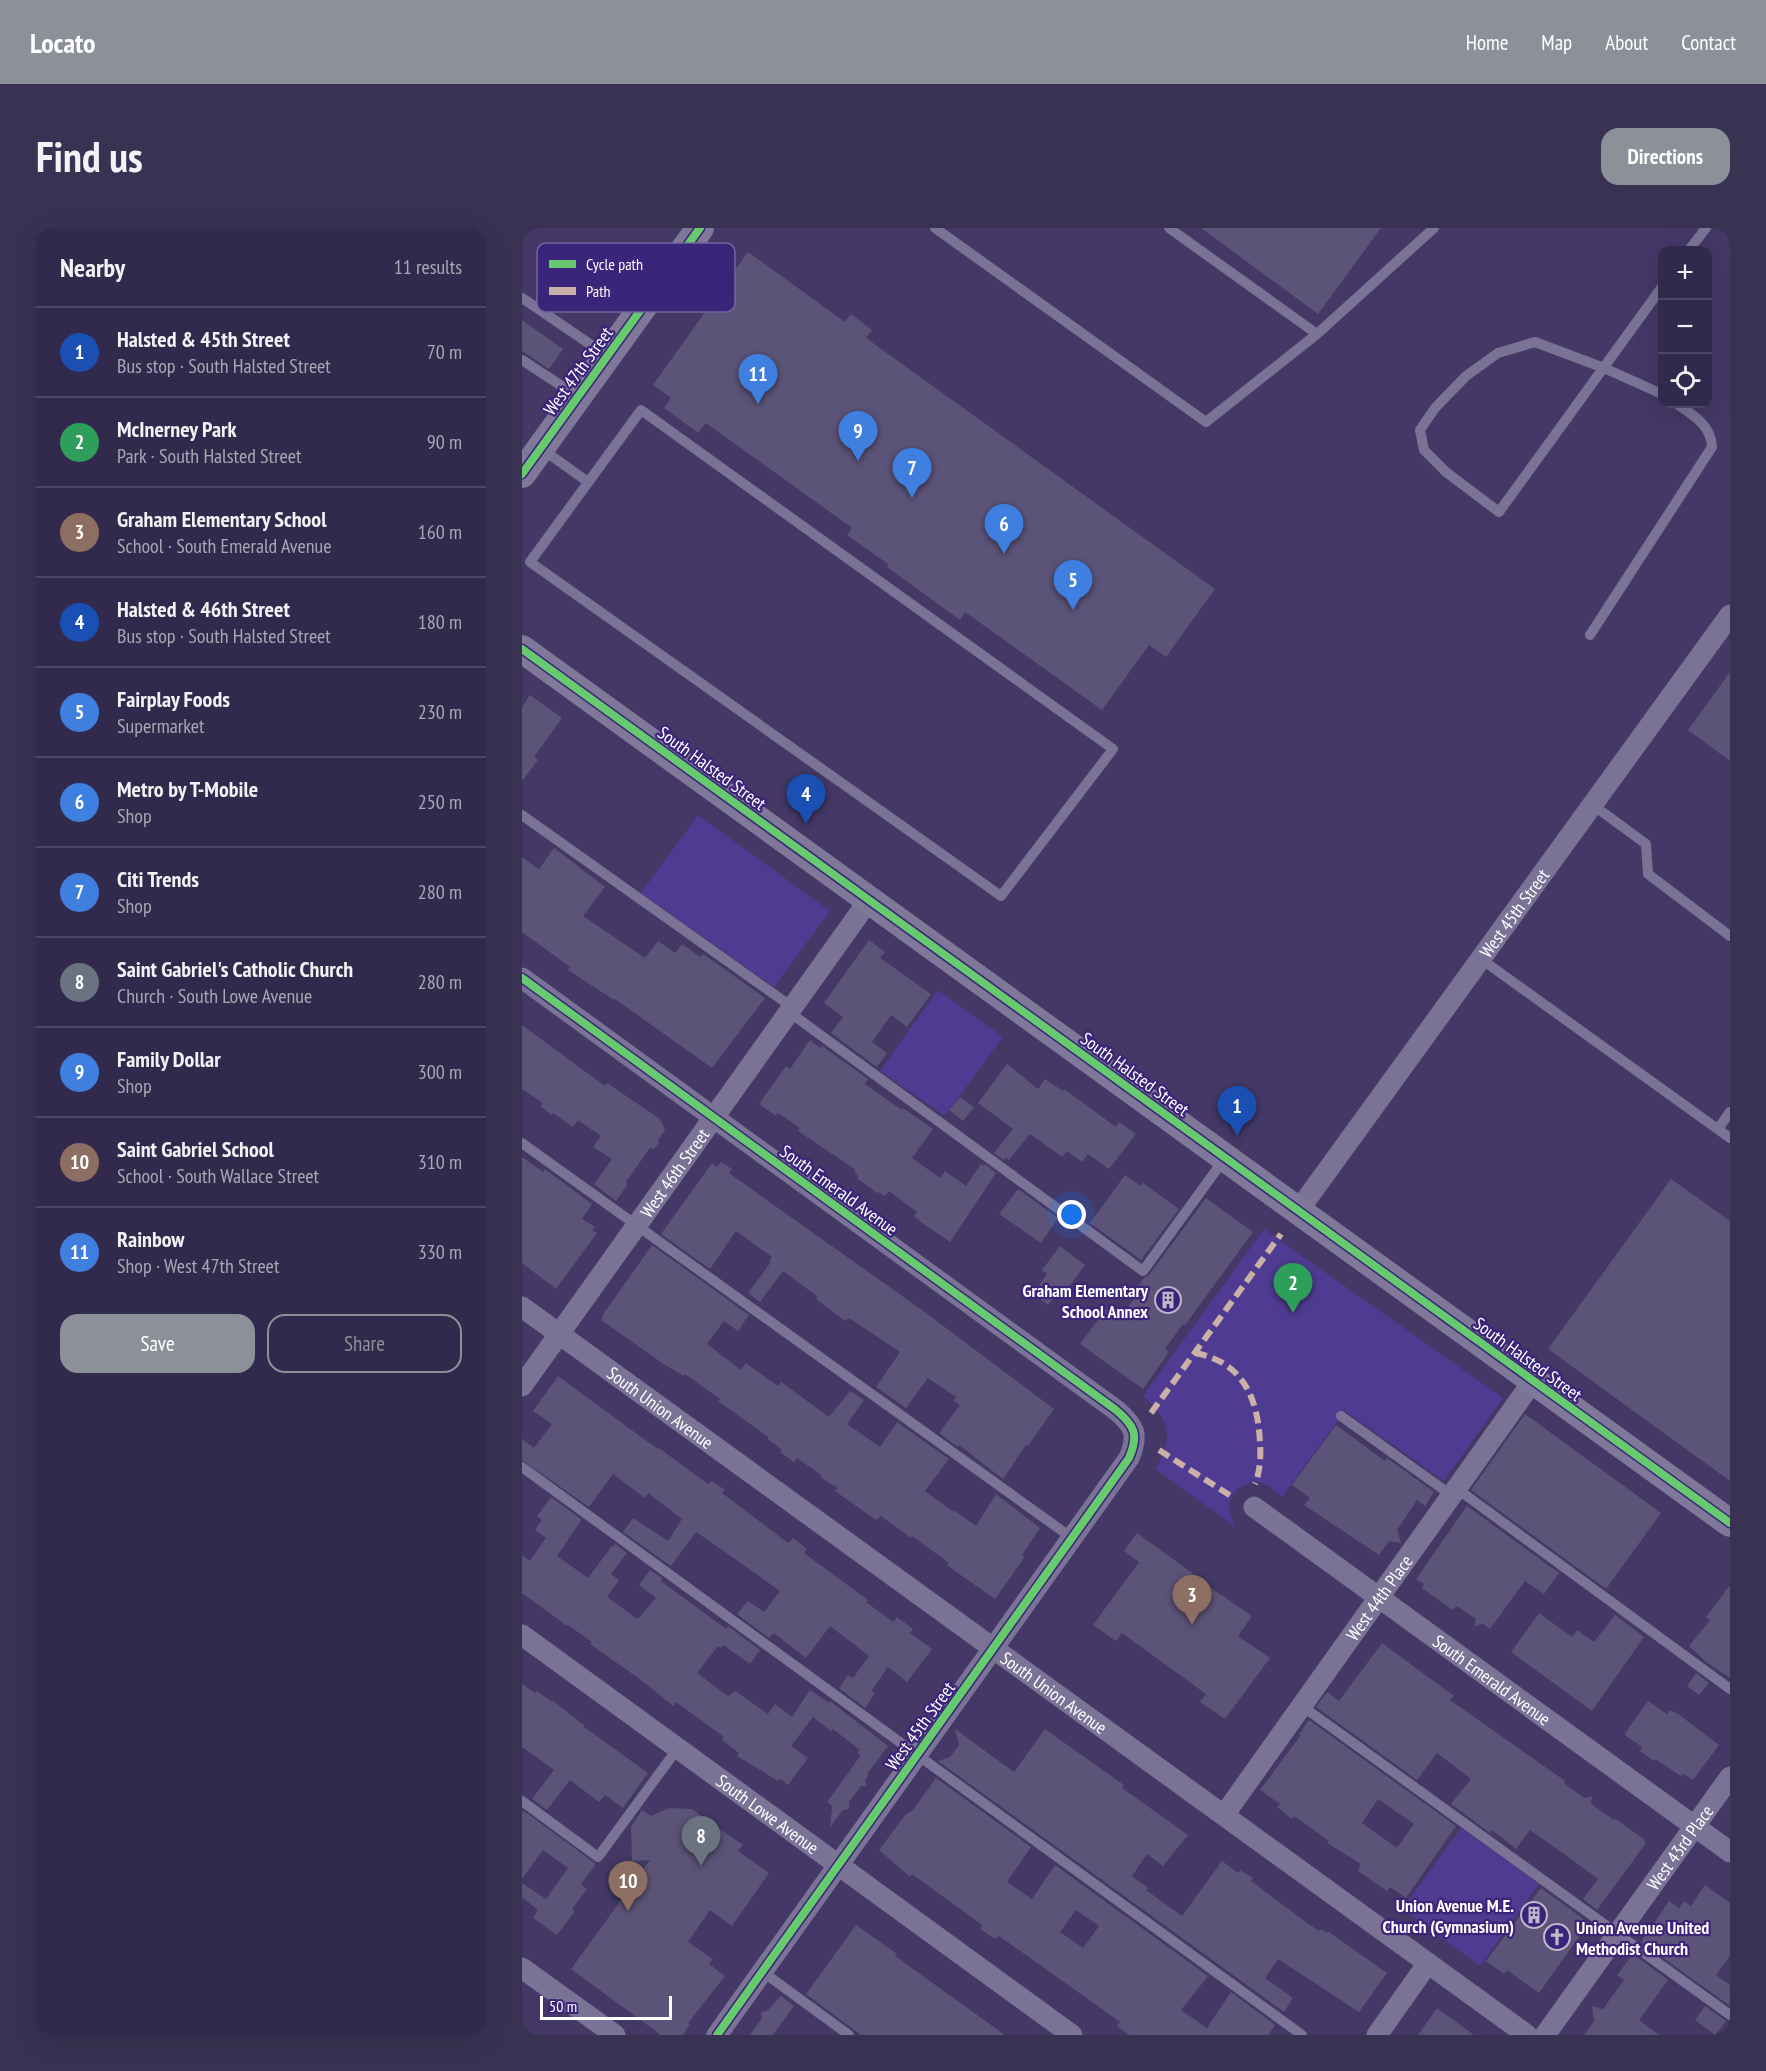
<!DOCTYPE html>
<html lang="en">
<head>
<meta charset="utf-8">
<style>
	:root { --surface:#322a4c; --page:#3a3253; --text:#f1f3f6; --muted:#a8a7b5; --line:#4d4664; --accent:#8c9099 }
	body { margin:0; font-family:"PT Sans Narrow",sans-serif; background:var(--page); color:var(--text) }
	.controls { position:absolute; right:18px; top:18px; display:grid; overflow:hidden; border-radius:12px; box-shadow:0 6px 24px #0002 }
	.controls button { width:54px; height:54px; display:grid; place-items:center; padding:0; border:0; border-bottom:2px solid var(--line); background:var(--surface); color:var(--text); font:30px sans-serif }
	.scale { position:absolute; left:18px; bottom:15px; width:132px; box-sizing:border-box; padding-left:6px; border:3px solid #fff; border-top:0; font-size:16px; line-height:21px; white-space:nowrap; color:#fff; -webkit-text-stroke:4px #392579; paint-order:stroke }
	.you { position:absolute; left:550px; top:987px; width:21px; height:21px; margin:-15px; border:4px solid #fff; border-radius:50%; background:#1a73e8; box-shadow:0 0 0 9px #1a73e833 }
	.badge { display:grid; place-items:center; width:39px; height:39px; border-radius:50%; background:var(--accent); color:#fff; font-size:20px; font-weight:700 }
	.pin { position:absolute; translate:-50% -50px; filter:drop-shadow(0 2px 3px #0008) }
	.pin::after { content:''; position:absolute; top:32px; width:21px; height:18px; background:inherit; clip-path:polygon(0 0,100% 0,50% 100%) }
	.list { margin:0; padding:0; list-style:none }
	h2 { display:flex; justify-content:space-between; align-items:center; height:78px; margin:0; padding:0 24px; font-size:26px }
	h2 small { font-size:20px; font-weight:400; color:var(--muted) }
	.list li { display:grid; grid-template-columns:39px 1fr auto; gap:18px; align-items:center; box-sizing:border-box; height:90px; padding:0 24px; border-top:2px solid var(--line) }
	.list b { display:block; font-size:22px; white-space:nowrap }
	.list p { margin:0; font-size:20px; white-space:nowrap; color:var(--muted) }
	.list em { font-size:20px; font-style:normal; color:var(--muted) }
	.actions { display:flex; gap:12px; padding:18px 24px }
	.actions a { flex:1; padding:14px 0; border:2px solid var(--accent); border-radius:18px; text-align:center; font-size:21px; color:var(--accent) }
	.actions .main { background:var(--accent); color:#fff }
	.icon { flex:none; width:33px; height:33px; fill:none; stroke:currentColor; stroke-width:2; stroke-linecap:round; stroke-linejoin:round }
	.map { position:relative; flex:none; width:1208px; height:1807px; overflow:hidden; border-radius:18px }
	header { display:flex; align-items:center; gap:36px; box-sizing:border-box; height:84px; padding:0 30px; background:var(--accent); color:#fff }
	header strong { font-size:28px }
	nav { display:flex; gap:33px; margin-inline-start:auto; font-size:21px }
	.intro { display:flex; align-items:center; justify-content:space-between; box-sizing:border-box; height:144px; padding:0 36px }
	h1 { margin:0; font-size:42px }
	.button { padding:15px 27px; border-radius:18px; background:var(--accent); color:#fff; font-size:21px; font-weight:700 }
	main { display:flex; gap:36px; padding:0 36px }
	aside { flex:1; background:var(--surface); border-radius:18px; box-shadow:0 6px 24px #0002 }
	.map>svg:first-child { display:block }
	.green { fill:#4f3b92 }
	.building { fill:#5c5378; fill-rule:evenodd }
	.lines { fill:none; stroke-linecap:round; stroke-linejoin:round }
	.service { stroke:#7a7395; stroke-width:10 }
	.minor { stroke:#7a7395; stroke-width:21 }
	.secondary { stroke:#7f7899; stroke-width:28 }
	.quiet { stroke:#cab0a6; stroke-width:6; stroke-dasharray:12 6; stroke-linecap:butt }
	.cycleway-casing { stroke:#392579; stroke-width:11 }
	.cycleway { stroke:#67ca6e; stroke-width:8 }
	.labels { text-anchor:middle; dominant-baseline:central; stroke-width:4.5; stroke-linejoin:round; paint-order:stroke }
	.street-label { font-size:18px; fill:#fff; stroke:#392579 }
	.poi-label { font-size:18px; font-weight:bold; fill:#fff; stroke:#392579; text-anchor:end }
	.key { fill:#392579; stroke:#7466a1; stroke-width:1.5 }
	.key-label { font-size:16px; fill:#fff }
</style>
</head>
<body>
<header>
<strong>Locato</strong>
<nav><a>Home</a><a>Map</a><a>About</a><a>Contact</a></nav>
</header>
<div class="intro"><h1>Find us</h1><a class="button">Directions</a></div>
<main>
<aside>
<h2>Nearby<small>11 results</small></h2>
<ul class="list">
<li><span class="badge" style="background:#1a4fb4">1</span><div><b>Halsted &amp; 45th Street</b><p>Bus stop · South Halsted Street</p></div><em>70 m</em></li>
<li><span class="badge" style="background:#2e9e5b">2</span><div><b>McInerney Park</b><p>Park · South Halsted Street</p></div><em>90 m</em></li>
<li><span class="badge" style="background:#8d6e63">3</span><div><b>Graham Elementary School</b><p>School · South Emerald Avenue</p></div><em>160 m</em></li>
<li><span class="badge" style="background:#1a4fb4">4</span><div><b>Halsted &amp; 46th Street</b><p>Bus stop · South Halsted Street</p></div><em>180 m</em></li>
<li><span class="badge" style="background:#3f7fe0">5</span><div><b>Fairplay Foods</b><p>Supermarket</p></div><em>230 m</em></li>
<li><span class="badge" style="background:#3f7fe0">6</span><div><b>Metro by T-Mobile</b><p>Shop</p></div><em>250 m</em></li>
<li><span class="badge" style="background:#3f7fe0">7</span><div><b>Citi Trends</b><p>Shop</p></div><em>280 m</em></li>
<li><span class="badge" style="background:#6b7280">8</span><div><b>Saint Gabriel's Catholic Church</b><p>Church · South Lowe Avenue</p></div><em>280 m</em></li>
<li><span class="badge" style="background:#3f7fe0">9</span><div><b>Family Dollar</b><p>Shop</p></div><em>300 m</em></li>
<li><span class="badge" style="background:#8d6e63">10</span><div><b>Saint Gabriel School</b><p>School · South Wallace Street</p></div><em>310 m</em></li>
<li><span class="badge" style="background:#3f7fe0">11</span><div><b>Rainbow</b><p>Shop · West 47th Street</p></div><em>330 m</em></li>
</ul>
<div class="actions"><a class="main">Save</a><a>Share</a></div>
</aside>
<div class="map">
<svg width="1208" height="1807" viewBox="0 0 1208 1807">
	<rect width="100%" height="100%" fill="#433866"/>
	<path class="green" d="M176 587 308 683 252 759 119 665Z
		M416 762 481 809 423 888 358 843Z
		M742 1001 981 1170 922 1253 823 1183 760 1269C753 1263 744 1254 735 1254 730 1254 724 1256 721 1258 703 1267 705 1284 714 1299L633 1241C653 1210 648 1192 621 1168Z
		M939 1600 1017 1656 958 1738 880 1681Z"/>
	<path class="building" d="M679 0H859L796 86Z
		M226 24 323 94 329 86 350 102 344 110 693 361 644 429 627 417 580 482 443 384 438 392 365 339 366 336 325 307 330 300 184 195 176 205 142 180 149 170 131 157Z
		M0 92 41 121 27 141 0 123Z
		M1208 444V533L1166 502Z
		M8 467 40 490 12 529 16 532 0 553V479Z
		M32 620 83 659 61 688 123 730 136 713 153 725 160 716 178 729 181 726 243 770 190 840 93 771 92 772 46 742 48 739 0 704V629L17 641Z
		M347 712 363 724 358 730 409 766 385 799 369 787 350 814 365 825 355 839 309 805 321 789 302 775Z
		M0 797 83 858 85 855 138 891 143 902 136 912 137 915 132 921 128 920 104 954 106 956 94 973 72 956 90 931 71 919 79 908 56 892 51 899 31 885 30 887 19 879 21 875 0 861Z
		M288 812 298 820 300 818 346 851 343 856 380 882 381 880 411 901 390 930 418 950 423 943 444 958 459 936 462 938 463 936 474 945 428 1014 396 992 392 988 395 984 367 963 363 968 356 964 355 965 335 950 336 948 332 944 334 942 276 903 278 900 256 885 254 888 237 876 264 838 268 841Z
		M485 836 516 861 523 851 541 863 542 861 594 899 597 894 614 906 587 941 566 926 560 934 545 923 540 929 508 906 487 932 484 929 482 932 472 925 491 901 456 875Z
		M438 869 452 879 441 893 427 882Z
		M0 929 21 944 23 941 70 976 60 991 73 999 70 1002 75 1005 34 1061 0 1035Z
		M199 934 210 941 207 945 404 1085 532 1181 506 1218 504 1217 481 1251 437 1217 436 1219 417 1205 438 1177 432 1173 434 1169 406 1150 384 1180 354 1159 378 1124 327 1090 323 1093 294 1071 296 1069 261 1043 238 1074 226 1065 249 1034 247 1033 250 1029 214 1003 188 1041 139 1006 190 935 195 939Z
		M603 947 619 958 621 955 657 981 619 1032 568 995Z
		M1149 951 1208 993V1253L1026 1121Z
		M496 961 536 990 519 1015 477 986Z
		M684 970 731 1004 663 1097 661 1096 643 1121 647 1124 621 1161 558 1116 584 1081 598 1090 617 1064 614 1061 622 1050 627 1047Z
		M130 1017 227 1087 216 1103 202 1093 185 1116 219 1142 224 1135 256 1158 259 1154 307 1189 328 1163 342 1172 325 1196 358 1219 375 1194 427 1231 403 1263 432 1284 433 1283 454 1298 474 1266 518 1300 500 1327 502 1328 500 1333 473 1371 433 1343 425 1337 427 1335 390 1308 389 1310 359 1288 354 1292 313 1263 316 1260 299 1250V1247L275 1230 272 1234 258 1224 260 1222 246 1211V1209L196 1173 198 1171 163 1146 162 1148 143 1137 79 1092 81 1089 80 1088Z
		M538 1018 563 1037 540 1068 535 1065 526 1077 511 1066 525 1046 520 1042Z
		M36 1148 104 1198 136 1221 137 1220 186 1256 190 1253 203 1262 200 1265 266 1315 271 1310 285 1321 282 1325 331 1361 346 1372 344 1374 371 1394 375 1389 391 1401 388 1405 410 1421 385 1454 366 1439 349 1463 353 1465 343 1480 317 1460 326 1447 331 1450 347 1428 308 1398 284 1430 252 1405 247 1410 215 1386 226 1373 242 1384 258 1363 206 1326 174 1304 149 1338 101 1304 111 1290 146 1313 160 1291 126 1265 123 1270 91 1246 67 1279 0 1232V1211L12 1220 30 1196 11 1183Z
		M1003 1186 1139 1285 1084 1361 949 1262Z
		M814 1197 863 1233 865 1230 912 1264 903 1278 895 1272 875 1302 879 1315 867 1313 857 1327 782 1277 788 1270 770 1257Z
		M29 1269 59 1291 58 1294 35 1328 66 1350 90 1318 91 1319 93 1316 105 1325 89 1346 97 1352 85 1369 114 1390 116 1391 134 1370 117 1357 128 1342 140 1350 139 1353 204 1401 206 1398 238 1422 228 1436 201 1417 199 1420 196 1418 175 1445 206 1468 213 1463 246 1486 253 1476 270 1489 288 1462 307 1475 308 1473 366 1518 345 1546 347 1547 343 1552 345 1558H339L327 1574V1581L321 1582 308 1599 310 1578 305 1574 339 1527 336 1525 338 1522 311 1501 309 1503 291 1489 269 1518 286 1530 266 1557 258 1551 256 1553 215 1528 217 1525 200 1512 202 1509 154 1474 151 1478 119 1452 68 1416 70 1414 49 1399 41 1396 40 1394 0 1365V1327L8 1333 24 1310 13 1302 20 1292 15 1288Z
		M945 1278 1037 1345 1022 1366 1003 1353 968 1401 961 1396 952 1398 954 1391 935 1378 931 1382 925 1378 900 1360 902 1356 894 1351Z
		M615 1305 677 1350 676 1351 730 1388 716 1408 748 1430 703 1491 678 1474 684 1466 600 1405 594 1413 571 1397 617 1334 602 1323Z
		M1208 1357V1450L1183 1433 1167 1418 1188 1392 1184 1389Z
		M1017 1385 1050 1409 1055 1402 1072 1414 1093 1387 1122 1409 1070 1483 989 1424Z
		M860 1415 932 1468 928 1472 1043 1553 1042 1555 1062 1570 1070 1568 1069 1576 1092 1592 1094 1591 1123 1612 1122 1614 1124 1615 1075 1682 1061 1671 1076 1651 1045 1628 1008 1602 994 1621 970 1602 968 1605 929 1576 949 1551 915 1525 895 1552 794 1479 805 1464 817 1473Z
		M1174 1445 1187 1455 1177 1467 1165 1458Z
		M0 1456 13 1465 15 1463 30 1474 31 1473 63 1498 62 1499 126 1545 101 1580 83 1567 77 1574 48 1552 25 1582 10 1571 32 1542 0 1519Z
		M1126 1473 1145 1486 1148 1482 1156 1486 1197 1517 1171 1552 1161 1546 1159 1548 1133 1531 1132 1533 1118 1523 1120 1519 1104 1508 1103 1505Z
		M787 1492 934 1598 884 1670 868 1659 865 1663 836 1643 839 1636 805 1615 807 1613 772 1588 770 1591 755 1579 758 1576 738 1562 779 1507 777 1506ZM856 1571 892 1596 875 1620 840 1595Z
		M433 1501 492 1544 523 1501 602 1557 600 1560 666 1607 641 1638 625 1626 610 1648 626 1660 624 1662 660 1688 700 1633 716 1645 718 1642 731 1650 729 1653 781 1692 797 1703 799 1701 805 1705 807 1704 865 1745 837 1784 756 1731 743 1750 771 1770 762 1784 416 1533 428 1529 437 1517Z
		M414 1550 509 1619 485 1654 510 1671 533 1637 686 1748 659 1782 685 1800 709 1764 753 1797 746 1807H607L595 1798 598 1794 477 1708 473 1711 458 1701 460 1697 390 1646 388 1649 357 1622 384 1586 390 1583ZM554 1682 577 1698 561 1720 538 1704Z
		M147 1580 170 1581 221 1617 216 1623 247 1645 210 1698 188 1682 166 1714 191 1731 187 1736 203 1748 166 1795 168 1796 161 1807H139L49 1741 128 1632 110 1633 109 1599 120 1582 129 1588Z
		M2 1583 74 1636 59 1656 65 1661 50 1681 53 1683 35 1707 11 1690 16 1682 0 1669V1655L24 1671 46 1640 21 1622 0 1651V1585Z
		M1183 1657 1208 1675V1728L1194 1747 1208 1757V1778L1119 1714 1147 1673 1157 1680 1162 1673 1169 1678Z
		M1019 1660 1067 1695 1017 1765 985 1742 982 1746 964 1733Z
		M334 1697 375 1726 373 1728 483 1807H339L284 1766Z
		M1111 1726 1146 1752 1117 1792 1137 1807H1062L1072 1793 1070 1778 1081 1781 1102 1752 1095 1747Z
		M259 1768 272 1778 251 1807H228L240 1790 239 1784 245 1783Z
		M1183 1778 1204 1793 1193 1807 1173 1792Z
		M915 1780 952 1807H896Z"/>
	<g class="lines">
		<path class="service" d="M413 0 684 194 795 106
			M647 0 795 106 912 0
			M1167 22 1184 0
			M1140 59 977 284 924 244 902 222 898 202 913 180 944 148 976 125 1013 114 1082 140 1140 166
			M0 70 84 127
			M0 132 55 168
			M119 182 591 521 479 668 8 334Z
			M20 221 66 254
			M1068 407 1190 219C1189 197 1171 187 1155 176
			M1071 577 1124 616 1126 646 1208 708
			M0 587 270 779
			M959 731 1208 910
			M267 784 621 1043 703 930
			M1196 901 1208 884
			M0 915 550 1310
			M819 1188 929 1267
			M0 1239 780 1807
			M934 1260 1208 1461
			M780 1478 1208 1787
			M0 1573 76 1629 156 1520
			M241 1744 327 1807"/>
		<g class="minor">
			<path d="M0 750 594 1182C613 1198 617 1207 607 1230L195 1807"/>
			<path id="s1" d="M776 983 1208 387"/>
			<path id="s2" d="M0 1079 1005 1807"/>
			<path id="s3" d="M0 1158 347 672"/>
			<path id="s4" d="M732 1279 1208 1624"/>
			<path id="s5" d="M0 1407 550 1807"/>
			<path id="s6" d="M702 1587 1011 1153"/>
			<path d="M0 1740 93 1807"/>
			<path d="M855 1807 906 1735"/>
			<path id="s7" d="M1023 1807 1208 1549"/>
		</g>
		<path class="secondary" d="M0 246 178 0
			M0 421 1208 1295"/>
		<path class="quiet" d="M673 1125C721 1134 736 1170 738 1215 739 1228 738 1244 733 1256
			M629 1185 759 1006
			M637 1222 712 1270"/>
		<defs>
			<path id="cycleway" d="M0 246 178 0
				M0 421 1208 1295
				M0 750 594 1182C613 1198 617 1207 607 1230L195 1807"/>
		</defs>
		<use href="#cycleway" class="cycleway-casing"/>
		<use href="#cycleway" class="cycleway"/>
	</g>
	<defs>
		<symbol id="building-ring" viewBox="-11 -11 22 22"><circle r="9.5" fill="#392579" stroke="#bdb9c9" stroke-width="1.5"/><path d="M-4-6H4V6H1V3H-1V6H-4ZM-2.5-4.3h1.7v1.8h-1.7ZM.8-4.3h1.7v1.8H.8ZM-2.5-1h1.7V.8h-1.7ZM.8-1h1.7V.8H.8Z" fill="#bdb9c9"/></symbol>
		<symbol id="church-ring" viewBox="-11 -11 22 22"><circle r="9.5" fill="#392579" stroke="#bdb9c9" stroke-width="1.5"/><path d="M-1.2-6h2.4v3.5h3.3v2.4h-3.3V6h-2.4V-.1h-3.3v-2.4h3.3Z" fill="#bdb9c9"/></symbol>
	</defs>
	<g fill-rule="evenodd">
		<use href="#building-ring" x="631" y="1057" width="30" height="30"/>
		<use href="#building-ring" x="997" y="1672" width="30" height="30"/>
		<use href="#church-ring" x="1020" y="1694" width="30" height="30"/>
	</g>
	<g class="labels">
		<g class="street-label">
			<text transform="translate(56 143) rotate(-54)">West 47th Street</text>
			<text transform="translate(190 540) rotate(36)">South Halsted Street</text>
			<text stroke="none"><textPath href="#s1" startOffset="368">West 45th Street</textPath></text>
			<text transform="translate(613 846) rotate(36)">South Halsted Street</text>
			<text stroke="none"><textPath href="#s3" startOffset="262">West 46th Street</textPath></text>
			<text transform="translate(317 962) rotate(36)">South Emerald Avenue</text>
			<text transform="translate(1006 1131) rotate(36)">South Halsted Street</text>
			<text stroke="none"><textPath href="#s2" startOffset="171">South Union Avenue</textPath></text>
			<text stroke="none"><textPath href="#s6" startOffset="267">West 44th Place</textPath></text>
			<text stroke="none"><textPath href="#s4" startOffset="294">South Emerald Avenue</textPath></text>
			<text stroke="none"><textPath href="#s2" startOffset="657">South Union Avenue</textPath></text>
			<text transform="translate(398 1498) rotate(-54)">West 45th Street</text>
			<text stroke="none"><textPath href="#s5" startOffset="304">South Lowe Avenue</textPath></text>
			<text stroke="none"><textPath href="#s7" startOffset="231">West 43rd Place</textPath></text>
		</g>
		<g class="poi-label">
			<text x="626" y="1062">Graham Elementary<tspan x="626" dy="21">School Annex</tspan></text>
			<text x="992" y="1677">Union Avenue M.E.<tspan x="992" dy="21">Church (Gymnasium)</tspan></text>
			<text x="1054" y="1699" text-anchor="start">Union Avenue United<tspan x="1054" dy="21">Methodist Church</tspan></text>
		</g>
	</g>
	<rect x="15" y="15" width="198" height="69" rx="9" class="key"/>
	<rect x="27" y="32" width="27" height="8" fill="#67ca6e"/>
	<rect x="27" y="59" width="27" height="8" fill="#cab0a6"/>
	<g class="key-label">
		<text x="64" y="42">Cycle path</text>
		<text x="64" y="69">Path</text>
	</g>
</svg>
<div class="controls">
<button>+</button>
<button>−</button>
<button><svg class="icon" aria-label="locate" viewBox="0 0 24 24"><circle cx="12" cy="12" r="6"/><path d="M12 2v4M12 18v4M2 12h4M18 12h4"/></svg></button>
</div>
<div class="scale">50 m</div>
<div class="you"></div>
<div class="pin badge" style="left:715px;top:908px;background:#1a4fb4">1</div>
<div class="pin badge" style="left:771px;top:1085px;background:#2e9e5b">2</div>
<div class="pin badge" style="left:670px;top:1397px;background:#8d6e63">3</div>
<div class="pin badge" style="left:284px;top:596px;background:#1a4fb4">4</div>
<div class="pin badge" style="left:551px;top:382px;background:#3f7fe0">5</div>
<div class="pin badge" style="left:482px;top:326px;background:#3f7fe0">6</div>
<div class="pin badge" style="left:390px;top:270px;background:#3f7fe0">7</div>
<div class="pin badge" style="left:179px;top:1638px;background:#6b7280">8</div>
<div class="pin badge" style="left:336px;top:233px;background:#3f7fe0">9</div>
<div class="pin badge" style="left:106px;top:1683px;background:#8d6e63">10</div>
<div class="pin badge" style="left:236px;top:176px;background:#3f7fe0">11</div>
</div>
</main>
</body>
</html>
